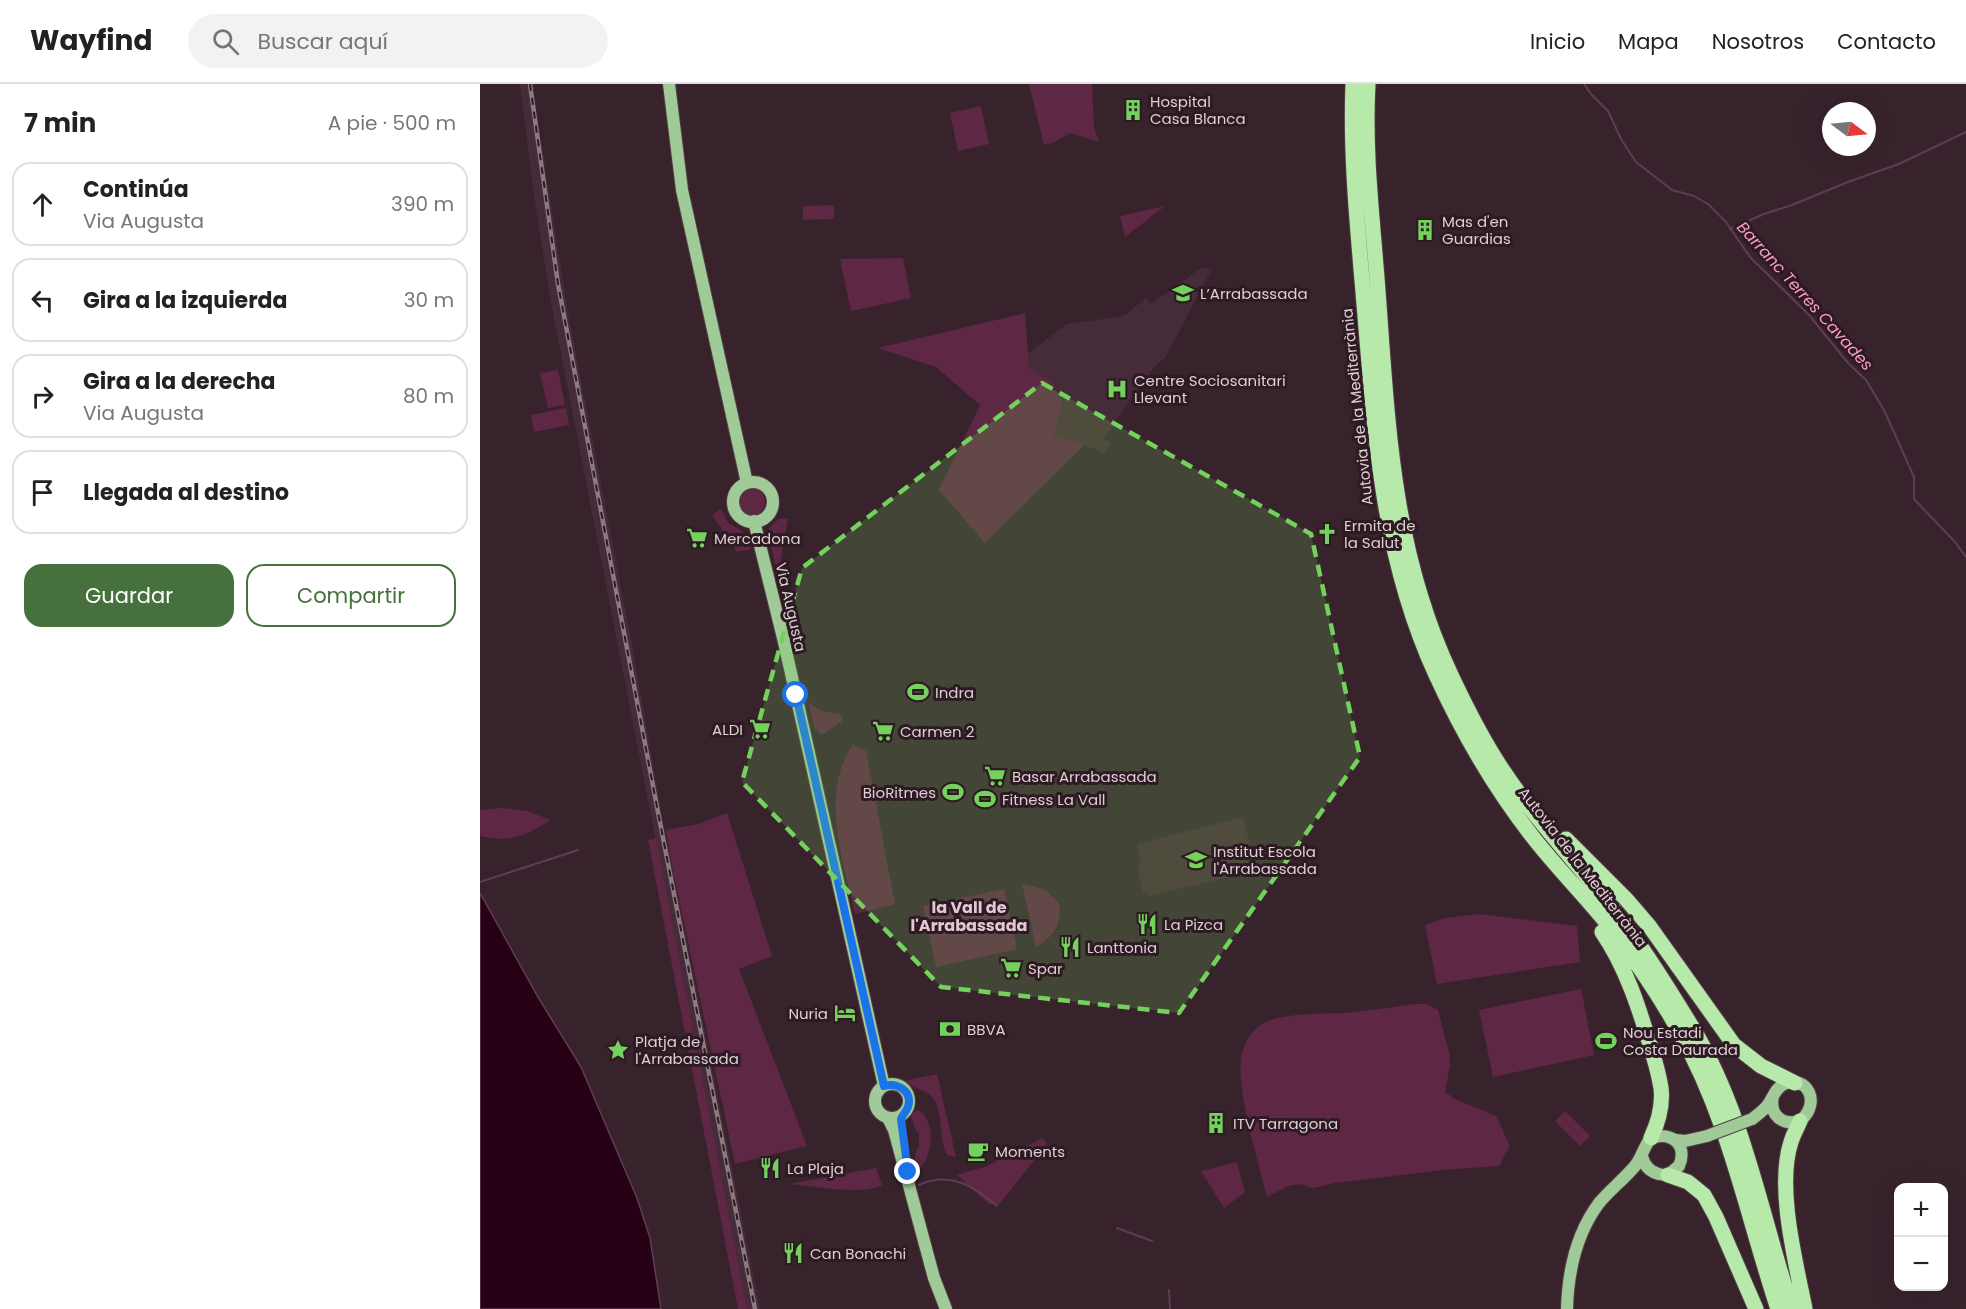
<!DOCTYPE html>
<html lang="es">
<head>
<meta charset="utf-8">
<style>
	:root { --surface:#fff; --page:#f2f2f2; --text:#222; --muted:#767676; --line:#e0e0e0; --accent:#46713c }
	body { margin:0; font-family:Poppins,sans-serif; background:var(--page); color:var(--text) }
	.controls { position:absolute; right:18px; bottom:18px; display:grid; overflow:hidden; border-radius:12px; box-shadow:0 6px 24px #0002 }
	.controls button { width:54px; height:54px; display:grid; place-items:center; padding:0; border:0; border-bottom:2px solid var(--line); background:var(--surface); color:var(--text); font:30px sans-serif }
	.compass { position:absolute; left:1342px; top:18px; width:54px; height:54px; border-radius:50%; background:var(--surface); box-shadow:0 6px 24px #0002; rotate:106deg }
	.stop { position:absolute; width:18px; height:18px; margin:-14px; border:4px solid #1a73e8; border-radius:50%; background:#fff }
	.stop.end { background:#1a73e8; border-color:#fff; box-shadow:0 2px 6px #0008 }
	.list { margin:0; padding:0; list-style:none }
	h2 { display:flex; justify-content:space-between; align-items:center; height:78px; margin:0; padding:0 24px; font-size:26px }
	h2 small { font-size:20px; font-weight:400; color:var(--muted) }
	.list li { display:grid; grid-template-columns:39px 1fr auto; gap:18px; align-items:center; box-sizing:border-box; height:84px; margin:0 12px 12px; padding:0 12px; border:2px solid var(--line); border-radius:18px }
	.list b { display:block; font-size:22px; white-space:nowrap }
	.list p { margin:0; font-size:20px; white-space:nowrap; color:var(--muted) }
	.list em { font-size:20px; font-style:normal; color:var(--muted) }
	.actions { display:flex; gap:12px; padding:18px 24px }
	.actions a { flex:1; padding:14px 0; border:2px solid var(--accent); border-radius:18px; text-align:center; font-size:21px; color:var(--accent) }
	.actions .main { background:var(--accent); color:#fff }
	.icon { flex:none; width:33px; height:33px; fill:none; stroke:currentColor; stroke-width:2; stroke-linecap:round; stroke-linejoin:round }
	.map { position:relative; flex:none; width:1486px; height:1225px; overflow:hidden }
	header { display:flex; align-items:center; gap:36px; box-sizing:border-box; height:84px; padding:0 30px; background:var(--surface); border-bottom:2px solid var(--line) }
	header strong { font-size:28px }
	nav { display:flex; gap:33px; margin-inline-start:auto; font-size:21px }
	.search { width:420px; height:54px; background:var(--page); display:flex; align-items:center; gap:15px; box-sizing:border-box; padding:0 21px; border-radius:33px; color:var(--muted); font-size:22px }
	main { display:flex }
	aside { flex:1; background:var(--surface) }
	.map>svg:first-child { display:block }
	.built { fill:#462b38 }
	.green { fill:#5e2744 }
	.water { fill:#270016; stroke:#5e3e4f; stroke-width:1.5 }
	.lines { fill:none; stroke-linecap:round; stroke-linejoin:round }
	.stream { stroke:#5e3e4f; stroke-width:2 }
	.major-casing { stroke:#533f48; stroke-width:14 }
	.highway-casing { stroke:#533f48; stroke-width:17 }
	.major { stroke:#a0ca97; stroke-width:12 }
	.highway { stroke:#b7e9ab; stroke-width:15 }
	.rail-casing { stroke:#8c7a82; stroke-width:4.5 }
	.rail { stroke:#2e1a23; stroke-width:2; stroke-dasharray:7; stroke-linecap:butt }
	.major-bridge-casing { stroke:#533f48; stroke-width:14; stroke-linecap:butt }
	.major-bridge { stroke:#a0ca97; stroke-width:12 }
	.route { stroke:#1a73e8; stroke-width:8 }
	.marked { fill:#73d25c; fill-opacity:0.2; stroke:#73d25c; stroke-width:4.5; stroke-dasharray:12 8; stroke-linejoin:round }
	.labels { text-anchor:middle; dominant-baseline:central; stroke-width:6; stroke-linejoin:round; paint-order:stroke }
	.poi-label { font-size:15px; fill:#decfd5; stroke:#2e1a23; text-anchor:start }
	.street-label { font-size:15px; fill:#decfd5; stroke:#2e1a23 }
	.water-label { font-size:16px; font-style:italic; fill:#fb9bca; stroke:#2e1a23 }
	.neighbourhood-label { font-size:16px; font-weight:bold; fill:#e4c7d4; stroke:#2e1a23 }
</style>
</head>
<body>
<header>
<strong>Wayfind</strong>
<div class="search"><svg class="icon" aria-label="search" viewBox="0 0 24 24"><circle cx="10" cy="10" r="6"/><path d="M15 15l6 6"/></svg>Buscar aquí</div>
<nav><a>Inicio</a><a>Mapa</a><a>Nosotros</a><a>Contacto</a></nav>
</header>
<main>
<aside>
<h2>7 min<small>A pie · 500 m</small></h2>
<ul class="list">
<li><svg class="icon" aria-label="ahead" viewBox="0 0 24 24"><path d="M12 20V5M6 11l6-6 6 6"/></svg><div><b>Continúa</b><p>Via Augusta</p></div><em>390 m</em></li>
<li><svg class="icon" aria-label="left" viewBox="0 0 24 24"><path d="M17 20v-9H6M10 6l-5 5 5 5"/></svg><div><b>Gira a la izquierda</b></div><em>30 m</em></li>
<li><svg class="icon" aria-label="right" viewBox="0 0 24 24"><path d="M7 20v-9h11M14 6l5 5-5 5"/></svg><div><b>Gira a la derecha</b><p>Via Augusta</p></div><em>80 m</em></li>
<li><svg class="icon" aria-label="arrive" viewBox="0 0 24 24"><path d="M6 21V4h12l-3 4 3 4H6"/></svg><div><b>Llegada al destino</b></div></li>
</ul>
<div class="actions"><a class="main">Guardar</a><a>Compartir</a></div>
</aside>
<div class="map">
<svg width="1486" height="1225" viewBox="0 0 1486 1225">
	<rect width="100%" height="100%" fill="#38232d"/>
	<path class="built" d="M40 0H52L88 229 152 560 182 733 280 1225H267L70 213 54 111Z
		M721 184 732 185 723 202 716 206 718 211 686 273 674 283 635 337V340L624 354 631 360 624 370 616 365 574 351 582 318 572 305 574 301 549 284 547 270 587 240 638 233 645 231 666 214 671 220Z
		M763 733 776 787 668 812 667 808 663 809 657 781 660 780 657 760Z"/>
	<path class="green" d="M549 0H612L614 44 619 58 590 49 575 58 564 61Z
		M501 22 509 60 478 67 470 29Z
		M354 121V135L323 136V122Z
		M685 122 645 153 640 132Z
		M423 174 431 214 371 227 360 175Z
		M545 229 549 284 575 301 573 305 582 318 574 351 604 361 505 459 459 406 500 321 456 283 398 264Z
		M78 286 85 321 68 324 60 289Z
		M86 324 89 341 54 348 51 331Z
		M257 418a14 14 0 1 1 28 0a14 14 0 1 1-28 0Z
		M241 425 248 439 267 450 271 465 256 468 254 462 232 431Z
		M308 434 300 481 296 482 289 455V444L299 435Z
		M328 618 342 627 362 631V637L342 651 335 645Z
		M373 660 386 667 415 820 375 830C363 775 339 711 373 660Z
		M21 724 47 727 71 736C44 752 32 759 0 752V726Z
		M247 729 292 872 259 885 327 1062 255 1080 191 777 186 746 218 740Z
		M176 754 267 1225H258L168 756Z
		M542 800 564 805 579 819C581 842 575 851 556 863Z
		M524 805 537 865 456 883 443 822Z
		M999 830 1097 842 1100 878 957 900 945 841 965 834Z
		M1101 905 1114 971 1013 993 999 926Z
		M935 920H947L958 926 969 968 970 981 965 1008 975 1015 1016 1032 1030 1062 1019 1082 963 1086 855 1099 832 1104 821 1100 808 1102 787 1113C779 1080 754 1000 762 970 765 958 771 947 782 940 799 929 842 930 863 929 887 927 911 923 935 920Z
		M457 990 476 1073 467 1071C459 1056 463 1028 453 1014 446 1005 432 1005 424 997Z
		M439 1026C458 1040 453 1078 433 1090L431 1080 434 1076 437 1064H439V1048L436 1047 431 1031 432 1028Z
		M1085 1027 1110 1052 1100 1062 1075 1037Z
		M563 1054 567 1061 519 1120H509L477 1091 507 1082Z
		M757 1078 765 1108 744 1124 721 1087Z
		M396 1084 402 1101C379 1112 336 1102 310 1100Z"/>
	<path class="water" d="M0 809 58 913 101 983 157 1114 170 1154 181 1225H0Z"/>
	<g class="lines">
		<path class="stream" d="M1104 0 1111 10 1128 27 1141 55 1156 78 1192 106 1214 112 1228 120 1246 138 1270 173 1329 231 1368 279 1386 296 1405 328 1434 393V415L1475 458 1486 473
			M1250 145 1284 130 1312 121 1368 98 1419 80 1486 48
			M0 798 98 766
			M439 1101C471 1087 493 1102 517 1122
			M637 1144 672 1157
			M689 1206 690 1225"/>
		<defs>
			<path id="major" d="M189 0 202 106 267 399
				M253 418a20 20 0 1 1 40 0a20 20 0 1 1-40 0Z
				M274 437 304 558 404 1002
				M395 1017a17 17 0 1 1 34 0a17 17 0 1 1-34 0Z
				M408 1034 414 1046 454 1194 466 1225
				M1272 1035C1277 1031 1283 1027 1287 1022 1293 1015 1294 1005 1304 1000 1327 990 1342 1019 1320 1037 1302 1042 1289 1031 1293 1012
				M1196 1056 1205 1057 1227 1052
				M1087 1225C1088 1187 1096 1150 1119 1119 1130 1106 1144 1095 1155 1082 1162 1073 1164 1062 1171 1054 1192 1047 1208 1061 1199 1082L1188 1091C1174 1091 1165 1085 1162 1072"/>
			<path id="highway" d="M873 0C870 73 878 147 884 220 895 349 901 471 956 591 982 648 1014 703 1052 752 1076 783 1105 812 1130 843 1155 876 1180 912 1200 949 1249 1035 1267 1132 1298 1225
				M888 0C884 69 893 138 898 207 908 341 912 466 971 591 986 623 1002 655 1022 685 1056 737 1100 782 1138 831 1165 866 1189 905 1212 943 1264 1029 1281 1131 1312 1225
				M1086 755 1146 815 1170 843 1254 961 1281 982 1315 999
				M1122 848C1146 883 1159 924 1171 964 1175 977 1179 991 1181 1004 1183 1021 1178 1039 1171 1054
				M1320 1037C1317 1044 1313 1051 1311 1058 1296 1103 1316 1179 1325 1225
				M1188 1091 1208 1098 1224 1111 1236 1133 1276 1225"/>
		</defs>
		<use href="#major" class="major-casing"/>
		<use href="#highway" class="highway-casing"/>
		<use href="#major" class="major"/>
		<use href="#highway" class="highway"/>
		<defs>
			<path id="rail" d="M50 0 78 200 177 723 275 1225"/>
		</defs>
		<use href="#rail" class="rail-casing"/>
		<use href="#rail" class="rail"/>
		<defs>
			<path id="major-bridge" d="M1227 1052 1272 1035"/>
		</defs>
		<use href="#major-bridge" class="major-bridge-casing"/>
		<use href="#major-bridge" class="major-bridge"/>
	</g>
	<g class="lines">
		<path class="route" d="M316 611 404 1002C417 998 433 1007 428 1023 426 1028 423 1030 421 1035L428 1088"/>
	</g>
	<path class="marked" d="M562 299 831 450 880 673 699 929 461 903 262 698 322 484Z"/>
	<defs>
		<symbol id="building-bare" viewBox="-9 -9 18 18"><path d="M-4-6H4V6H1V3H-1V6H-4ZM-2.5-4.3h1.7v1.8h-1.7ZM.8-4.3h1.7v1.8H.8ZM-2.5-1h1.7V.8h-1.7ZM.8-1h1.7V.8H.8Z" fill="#73d25c" stroke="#2e1a23" stroke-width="2.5" paint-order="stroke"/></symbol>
		<symbol id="school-bare" viewBox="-9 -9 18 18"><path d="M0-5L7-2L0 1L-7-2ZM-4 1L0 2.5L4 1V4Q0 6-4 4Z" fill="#73d25c" stroke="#2e1a23" stroke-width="2.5" paint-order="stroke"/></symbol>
		<symbol id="hospital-bare" viewBox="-9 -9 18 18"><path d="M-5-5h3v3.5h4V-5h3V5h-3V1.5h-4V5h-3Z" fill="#73d25c" stroke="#2e1a23" stroke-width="2.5" paint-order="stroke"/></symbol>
		<symbol id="church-bare" viewBox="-9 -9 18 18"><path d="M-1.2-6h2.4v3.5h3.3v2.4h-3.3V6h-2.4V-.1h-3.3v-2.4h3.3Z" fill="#73d25c" stroke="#2e1a23" stroke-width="2.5" paint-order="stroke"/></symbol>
		<symbol id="supermarket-bare" viewBox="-9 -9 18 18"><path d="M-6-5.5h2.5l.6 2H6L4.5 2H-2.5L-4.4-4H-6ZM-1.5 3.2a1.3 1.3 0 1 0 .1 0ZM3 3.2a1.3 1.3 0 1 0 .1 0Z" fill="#73d25c" stroke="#2e1a23" stroke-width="2.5" paint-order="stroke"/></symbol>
		<symbol id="stadium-bare" viewBox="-9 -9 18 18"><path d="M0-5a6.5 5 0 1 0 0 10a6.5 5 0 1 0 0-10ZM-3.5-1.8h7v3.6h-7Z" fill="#73d25c" stroke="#2e1a23" stroke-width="2.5" paint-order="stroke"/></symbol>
		<symbol id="restaurant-bare" viewBox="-9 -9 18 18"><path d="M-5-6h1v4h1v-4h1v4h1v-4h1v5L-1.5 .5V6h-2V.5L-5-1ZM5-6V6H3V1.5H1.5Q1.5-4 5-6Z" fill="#73d25c" stroke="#2e1a23" stroke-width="2.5" paint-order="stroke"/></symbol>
		<symbol id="hotel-bare" viewBox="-9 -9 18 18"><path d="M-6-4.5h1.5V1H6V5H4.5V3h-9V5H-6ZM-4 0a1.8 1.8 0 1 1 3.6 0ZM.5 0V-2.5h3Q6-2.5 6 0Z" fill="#73d25c" stroke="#2e1a23" stroke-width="2.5" paint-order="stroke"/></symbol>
		<symbol id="bank-bare" viewBox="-9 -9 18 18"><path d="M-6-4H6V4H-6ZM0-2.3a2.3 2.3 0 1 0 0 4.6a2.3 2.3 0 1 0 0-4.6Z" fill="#73d25c" stroke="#2e1a23" stroke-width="2.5" paint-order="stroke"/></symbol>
		<symbol id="sight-bare" viewBox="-9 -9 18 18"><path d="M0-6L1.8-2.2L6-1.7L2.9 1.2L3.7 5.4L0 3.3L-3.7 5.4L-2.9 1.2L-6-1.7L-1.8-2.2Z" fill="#73d25c" stroke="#2e1a23" stroke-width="2.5" paint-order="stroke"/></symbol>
		<symbol id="cafe-bare" viewBox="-9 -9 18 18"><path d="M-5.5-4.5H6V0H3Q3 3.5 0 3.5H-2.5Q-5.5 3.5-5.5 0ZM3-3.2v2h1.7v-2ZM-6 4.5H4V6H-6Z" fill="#73d25c" stroke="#2e1a23" stroke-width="2.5" paint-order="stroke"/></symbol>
	</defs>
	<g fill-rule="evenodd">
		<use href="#building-bare" x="638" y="11" width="30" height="30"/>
		<use href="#building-bare" x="930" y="131" width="30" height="30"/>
		<use href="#school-bare" x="688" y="194" width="30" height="30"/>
		<use href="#hospital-bare" x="622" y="290" width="30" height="30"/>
		<use href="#church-bare" x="832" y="435" width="30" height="30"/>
		<use href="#supermarket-bare" x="202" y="439" width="30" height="30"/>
		<use href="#stadium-bare" x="423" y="593" width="30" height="30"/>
		<use href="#supermarket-bare" x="265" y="630" width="30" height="30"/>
		<use href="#supermarket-bare" x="388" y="632" width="30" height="30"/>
		<use href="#supermarket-bare" x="500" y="677" width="30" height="30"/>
		<use href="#stadium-bare" x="458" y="693" width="30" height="30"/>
		<use href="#stadium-bare" x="490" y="700" width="30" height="30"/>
		<use href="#school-bare" x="701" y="761" width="30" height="30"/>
		<use href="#restaurant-bare" x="652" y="825" width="30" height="30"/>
		<use href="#restaurant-bare" x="575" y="848" width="30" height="30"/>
		<use href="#supermarket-bare" x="516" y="869" width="30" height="30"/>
		<use href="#hotel-bare" x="350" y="914" width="30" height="30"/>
		<use href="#bank-bare" x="455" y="930" width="30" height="30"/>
		<use href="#stadium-bare" x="1111" y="942" width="30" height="30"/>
		<use href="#sight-bare" x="123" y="951" width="30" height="30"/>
		<use href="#building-bare" x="721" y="1024" width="30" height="30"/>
		<use href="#cafe-bare" x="483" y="1052" width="30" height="30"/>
		<use href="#restaurant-bare" x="275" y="1069" width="30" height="30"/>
		<use href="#restaurant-bare" x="298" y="1154" width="30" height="30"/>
	</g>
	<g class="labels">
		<g class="poi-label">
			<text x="670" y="17">Hospital<tspan x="670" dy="17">Casa Blanca</tspan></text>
			<text x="962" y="137">Mas d'en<tspan x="962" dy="17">Guardias</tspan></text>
			<text x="720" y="209">L’Arrabassada</text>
			<text x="654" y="296">Centre Sociosanitari<tspan x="654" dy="17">Llevant</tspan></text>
			<text x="864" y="441">Ermita de<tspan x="864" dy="17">la Salut</tspan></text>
			<text x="234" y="454">Mercadona</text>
			<text x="455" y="608">Indra</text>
			<text x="263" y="645" text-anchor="end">ALDI</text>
			<text x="420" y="647">Carmen 2</text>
			<text x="532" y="692">Basar Arrabassada</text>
			<text x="456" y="708" text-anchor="end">BioRitmes</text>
			<text x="522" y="715">Fitness La Vall</text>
			<text x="733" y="767">Institut Escola<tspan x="733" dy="17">l'Arrabassada</tspan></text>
			<text x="684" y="840">La Pizca</text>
			<text x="607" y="863">Lanttonia</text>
			<text x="548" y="884">Spar</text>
			<text x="348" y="929" text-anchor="end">Nuria</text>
			<text x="487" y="945">BBVA</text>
			<text x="1143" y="948">Nou Estadi<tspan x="1143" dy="17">Costa Daurada</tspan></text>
			<text x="155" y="957">Platja de<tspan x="155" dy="17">l'Arrabassada</tspan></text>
			<text x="753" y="1039">ITV Tarragona</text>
			<text x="515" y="1067">Moments</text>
			<text x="307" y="1084">La Plaja</text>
			<text x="330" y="1169">Can Bonachi</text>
		</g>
		<g class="street-label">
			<text transform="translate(877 323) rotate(-96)">Autovia de la Mediterrània</text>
			<text transform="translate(311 523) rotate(77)">Via Augusta</text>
			<text transform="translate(1103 783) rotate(52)">Autovia de la Mediterrània</text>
		</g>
		<g class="water-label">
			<text transform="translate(1325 212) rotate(48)">Barranc Terres Cavades</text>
		</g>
		<g class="neighbourhood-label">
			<text x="489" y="823">la Vall de<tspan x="489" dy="18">l'Arrabassada</tspan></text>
		</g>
	</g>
</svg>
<div class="controls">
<button>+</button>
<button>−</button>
</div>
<svg class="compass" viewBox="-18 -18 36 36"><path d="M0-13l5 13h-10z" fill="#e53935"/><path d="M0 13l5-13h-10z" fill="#767676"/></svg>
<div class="stop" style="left:316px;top:611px"></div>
<div class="stop end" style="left:428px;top:1088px"></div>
</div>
</main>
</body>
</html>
